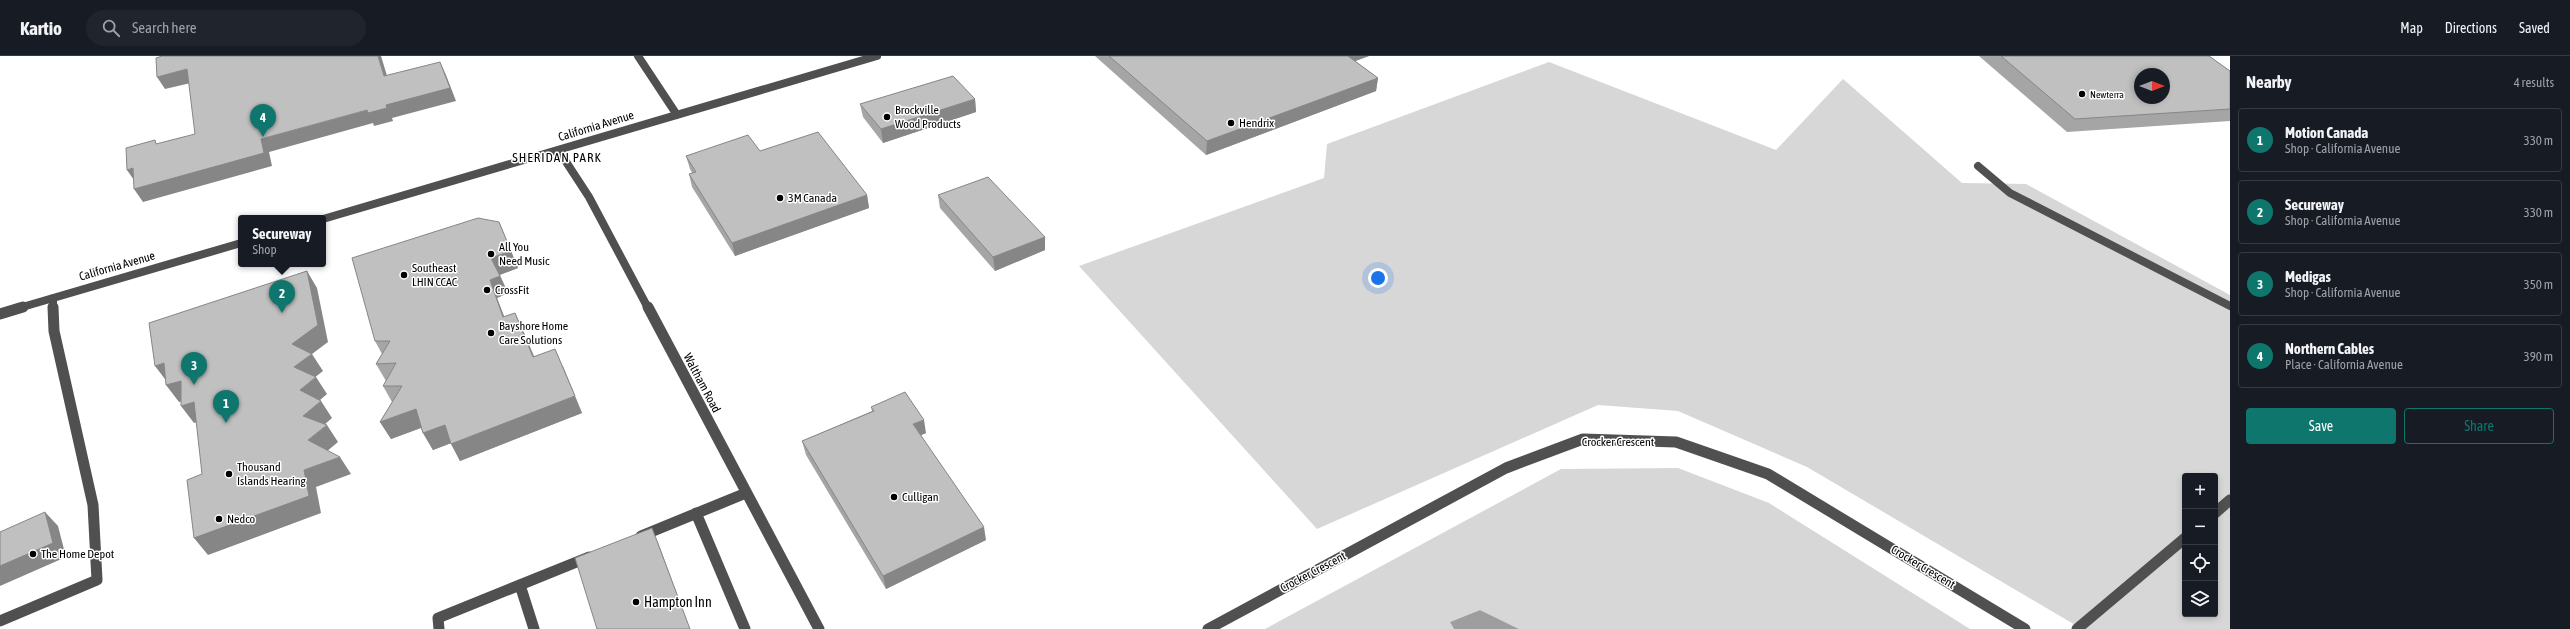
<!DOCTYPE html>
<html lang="en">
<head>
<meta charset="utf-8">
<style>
	:root { --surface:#171b24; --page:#20242c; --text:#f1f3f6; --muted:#9ea1a6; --line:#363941; --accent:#0f766e }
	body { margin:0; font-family:"Asap Condensed",sans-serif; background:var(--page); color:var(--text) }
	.controls { position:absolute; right:12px; bottom:12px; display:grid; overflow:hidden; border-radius:4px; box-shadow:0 2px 6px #0003 }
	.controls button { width:36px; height:36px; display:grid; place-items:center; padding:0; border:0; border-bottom:1px solid var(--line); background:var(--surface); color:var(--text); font:20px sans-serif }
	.compass { position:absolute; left:2134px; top:12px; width:36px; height:36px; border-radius:50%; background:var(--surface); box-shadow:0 2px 6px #0003; rotate:90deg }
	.you { position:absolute; left:1378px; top:222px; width:14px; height:14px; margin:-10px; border:3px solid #fff; border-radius:50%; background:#1a73e8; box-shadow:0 0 0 6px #1a73e833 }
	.badge { display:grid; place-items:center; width:26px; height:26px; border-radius:50%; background:var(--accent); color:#fff; font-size:13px; font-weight:700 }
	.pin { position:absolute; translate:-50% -33px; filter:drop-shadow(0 1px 2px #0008) }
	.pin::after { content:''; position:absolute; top:21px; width:14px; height:12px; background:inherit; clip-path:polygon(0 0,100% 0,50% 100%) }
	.popup { position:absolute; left:238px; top:159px; width:88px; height:52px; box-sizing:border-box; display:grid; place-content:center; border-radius:4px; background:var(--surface); filter:drop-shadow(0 1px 3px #0005); font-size:13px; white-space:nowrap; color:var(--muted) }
	.popup b { font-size:15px; color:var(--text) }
	.popup::after { content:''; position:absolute; left:50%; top:100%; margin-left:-8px; border:8px solid transparent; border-top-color:var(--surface) }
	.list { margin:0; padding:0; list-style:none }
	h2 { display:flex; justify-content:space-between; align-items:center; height:52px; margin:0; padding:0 16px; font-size:17px }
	h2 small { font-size:13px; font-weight:400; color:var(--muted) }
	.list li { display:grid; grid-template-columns:26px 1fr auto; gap:12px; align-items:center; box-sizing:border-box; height:64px; margin:0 8px 8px; padding:0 8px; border:1px solid var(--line); border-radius:4px }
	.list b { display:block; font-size:15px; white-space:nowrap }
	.list p { margin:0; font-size:13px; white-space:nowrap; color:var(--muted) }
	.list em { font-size:13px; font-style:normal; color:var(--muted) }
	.actions { display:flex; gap:8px; padding:12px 16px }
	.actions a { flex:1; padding:9px 0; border:1px solid var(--accent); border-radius:4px; text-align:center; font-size:14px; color:var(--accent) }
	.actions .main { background:var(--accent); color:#fff }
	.icon { flex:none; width:22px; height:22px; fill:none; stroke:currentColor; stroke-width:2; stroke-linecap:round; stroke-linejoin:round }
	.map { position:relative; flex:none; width:2230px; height:573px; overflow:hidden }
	header { display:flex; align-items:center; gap:24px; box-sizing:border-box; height:56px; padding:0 20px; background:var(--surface); border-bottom:1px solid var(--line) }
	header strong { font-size:19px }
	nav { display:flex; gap:22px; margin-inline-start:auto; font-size:14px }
	.search { width:280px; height:36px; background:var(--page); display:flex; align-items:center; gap:10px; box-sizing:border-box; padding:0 14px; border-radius:22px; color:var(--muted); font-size:15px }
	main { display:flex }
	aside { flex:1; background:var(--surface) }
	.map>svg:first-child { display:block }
	.green { fill:#d7d7d7; fill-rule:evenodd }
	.water { fill:#9e9e9e }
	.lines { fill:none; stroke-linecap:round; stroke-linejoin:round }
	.minor-far1 { stroke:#505050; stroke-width:8 }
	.minor { stroke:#505050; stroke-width:11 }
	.wall { fill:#a5a5a5 }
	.shaded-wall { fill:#868686 }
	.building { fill:#c0c0c0; stroke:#868686; fill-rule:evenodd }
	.poi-dot { fill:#000; stroke:#fff; stroke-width:1.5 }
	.labels { text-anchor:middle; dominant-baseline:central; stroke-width:3; stroke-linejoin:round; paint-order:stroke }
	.far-poi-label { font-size:10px; fill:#000; stroke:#fff; text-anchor:start }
	.poi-label { font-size:12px; fill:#000; stroke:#fff; text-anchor:start }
	.street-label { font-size:12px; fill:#000; stroke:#fff }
	.neighbourhood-label { font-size:13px; letter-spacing:1px; fill:#000; stroke:#fff }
	.near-poi-label { font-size:14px; fill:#000; stroke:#fff; text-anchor:start }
</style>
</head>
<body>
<header>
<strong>Kartio</strong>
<div class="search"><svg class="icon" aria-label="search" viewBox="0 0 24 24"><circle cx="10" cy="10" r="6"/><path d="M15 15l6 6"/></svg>Search here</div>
<nav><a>Map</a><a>Directions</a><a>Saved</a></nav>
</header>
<main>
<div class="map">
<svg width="2230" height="573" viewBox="0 0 2230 573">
	<rect width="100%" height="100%" fill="#fff"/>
	<path class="green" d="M1549 6 1776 94 1843 23 1962 127 2026 128 2230 239V573H2082L1807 411 1678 355 1598 349 1317 473 1079 210 1324 122 1327 88ZM2185 420H2215V558H2185Z
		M1678 412 1769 447 1970 573H1519L1480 554 1450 566 1454 573H1265L1561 413Z"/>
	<path class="water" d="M1480 554 1519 573H1454L1450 566Z"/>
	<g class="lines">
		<path class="minor-far1" d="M638 0 677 59
			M559 95 589 141 648 252
			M1978 110 2010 137 2230 250
			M323 163 877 0
			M53 242V252
			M19 252 241 187"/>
		<path class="minor" d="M648 251 819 573
			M0 258 23 251
			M696 457 745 573
			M2215 457 2230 444
			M641 480 746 437
			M520 529 534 573
			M0 565 97 524 93 449 54 275 53 251
			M439 573 438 562 589 501
			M1208 573 1506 412 1583 383 1676 386 1768 418 2025 573
			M2077 573 2185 482"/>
	</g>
	<path class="wall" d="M1095 0H1369L1355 5 1378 22 1376 35 1206 99Z
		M1979 0H2209L2230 15V65L2067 76Z
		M975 43 976 56 883 87 863 61 860 48Z
		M760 95 867 139 869 152 735 200 692 131 689 118 692 117 690 113 686 100Z
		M938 139 1045 181V194L995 215 940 152Z
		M499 166 518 212 500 219 508 237 497 242 504 261 515 257 534 300 563 310 582 357 460 405 451 387 433 394 423 377 421 372 391 383 380 366 392 346 383 330 386 325 376 308 382 298 375 285Z
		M871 351 926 377 921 379 986 484 886 533 806 399 802 385 872 355Z"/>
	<path class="shaded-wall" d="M378 0H381L391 33 384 20Z
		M1343 0H1369L1342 10Z
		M440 6 446 19 456 45 392 62 393 65 374 70 373 67 269 96 272 110 143 146 134 133 261 83 386 49Z
		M187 13 195 26 165 33 157 21Z
		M1378 22 1376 35 1206 99 1207 85Z
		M975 43 976 56 883 87 881 73Z
		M133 112 136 127 127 114Z
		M867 139 869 152 735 200 732 187Z
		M499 166 518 212 499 219 491 202Z
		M1045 181V194L995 215 993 201Z
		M307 215 317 232 328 286 312 298 323 315 305 329 294 311 292 288Z
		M500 220 508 237 497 242 511 278 503 261 490 224Z
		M515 257 523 274 541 318 533 301Z
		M555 293 582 357 460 405 451 388Z
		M164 307 168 327 155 310Z
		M316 321 327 338 312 351 300 334Z
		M181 325 194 343 179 346 166 329Z
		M321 345 332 362 315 377 303 360Z
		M194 346 207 363 194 367 181 350Z
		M416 353 426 370 391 383 380 366Z
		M924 364 926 377 915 382 913 368Z
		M327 369 338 386 320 401 308 384Z
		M445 369 454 386 433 394 423 377Z
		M340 401 351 418 316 431 321 457 208 499 194 482 304 414Z
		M45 456 58 470 66 501 0 530V510Z
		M984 471 986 484 886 533 883 520Z
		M652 472 659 489 690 573Z"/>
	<path class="building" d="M162 0H378L384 20 440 6 450 32 386 49 387 52 368 57 367 54 261 83 264 97 134 133 133 112 127 114 126 92 155 84 156 88 195 78 187 13 157 21 156 2Z
		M1109 0H1348L1378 22 1207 85Z
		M2001 0H2209L2230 15V53L2075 63ZM2140 18H2164V42H2140Z
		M953 20 975 43 881 73 860 48Z
		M818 76 867 139 732 187 689 118 696 116 686 100 748 79 760 95Z
		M988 121 1045 181 993 201 938 139Z
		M478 162 499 166 511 195 491 202 500 220 490 224 503 261 515 257 533 301 555 293 575 340 451 388 445 369 423 377 416 353 380 366 402 330H383L396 307 376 308 390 285H375L352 202Z
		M307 215 318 269 292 288 312 298 294 311 316 321 300 334 321 345 303 360 327 369 308 384 340 401 304 414 309 440 194 482 187 424 202 418 194 346 181 350V325L166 329 164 307 155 310 149 267Z
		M905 336 924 364 913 368 984 471 883 520 802 385 874 355 871 351Z
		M45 456 53 487 0 510V476Z
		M652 472 690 573H597L575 502Z"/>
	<g class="poi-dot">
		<circle cx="2082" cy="38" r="4"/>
		<circle cx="887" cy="61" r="4"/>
		<circle cx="1231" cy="67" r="4"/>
		<circle cx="780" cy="142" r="4"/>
		<circle cx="491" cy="198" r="4"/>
		<circle cx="404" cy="219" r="4"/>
		<circle cx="487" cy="234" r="4"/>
		<circle cx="491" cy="277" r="4"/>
		<circle cx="229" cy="418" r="4"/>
		<circle cx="894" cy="441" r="4"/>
		<circle cx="219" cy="463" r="4"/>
		<circle cx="33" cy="498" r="4"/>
		<circle cx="636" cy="546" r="4"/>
	</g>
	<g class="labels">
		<g class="far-poi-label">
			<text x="2090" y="38">Newterra</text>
		</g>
		<g class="poi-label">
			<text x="895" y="54">Brockville<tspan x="895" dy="14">Wood Products</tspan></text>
			<text x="1239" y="67">Hendrix</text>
			<text x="788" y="142">3M Canada</text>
			<text x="499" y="191">All You<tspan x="499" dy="14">Need Music</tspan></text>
			<text x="412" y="212">Southeast<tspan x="412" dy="14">LHIN CCAC</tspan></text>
			<text x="495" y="234">CrossFit</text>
			<text x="499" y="270">Bayshore Home<tspan x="499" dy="14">Care Solutions</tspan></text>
			<text x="237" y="411">Thousand<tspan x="237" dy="14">Islands Hearing</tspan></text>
			<text x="902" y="441">Culligan</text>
			<text x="227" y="463">Nedco</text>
			<text x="41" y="498">The Home Depot</text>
		</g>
		<g class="street-label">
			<text transform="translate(596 70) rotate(-17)">California Avenue</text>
			<text transform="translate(117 210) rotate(-16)">California Avenue</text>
			<text transform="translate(702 327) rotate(62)">Waltham Road</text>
			<text x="1618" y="386">Crocker Crescent</text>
			<text transform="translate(1923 511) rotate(31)">Crocker Crescent</text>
			<text transform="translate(1313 516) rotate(-28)">Crocker Crescent</text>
		</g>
		<g class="neighbourhood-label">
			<text x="557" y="101">SHERIDAN PARK</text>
		</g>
		<g class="near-poi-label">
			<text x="644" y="546">Hampton Inn</text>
		</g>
	</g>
</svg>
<div class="controls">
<button>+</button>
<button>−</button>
<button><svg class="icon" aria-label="locate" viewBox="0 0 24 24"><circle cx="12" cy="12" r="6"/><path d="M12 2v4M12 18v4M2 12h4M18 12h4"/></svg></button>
<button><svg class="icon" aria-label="layers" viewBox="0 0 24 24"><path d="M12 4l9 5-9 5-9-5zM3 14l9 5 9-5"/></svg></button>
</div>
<svg class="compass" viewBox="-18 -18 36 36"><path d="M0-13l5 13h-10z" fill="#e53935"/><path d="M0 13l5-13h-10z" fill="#9ea1a6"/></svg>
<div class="you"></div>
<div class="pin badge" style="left:226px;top:367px">1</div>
<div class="pin badge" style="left:282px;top:257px">2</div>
<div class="popup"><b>Secureway</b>Shop</div>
<div class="pin badge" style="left:194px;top:329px">3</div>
<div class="pin badge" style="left:263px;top:81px">4</div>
</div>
<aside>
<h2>Nearby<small>4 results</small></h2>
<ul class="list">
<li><span class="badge">1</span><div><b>Motion Canada</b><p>Shop · California Avenue</p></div><em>330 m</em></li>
<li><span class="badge">2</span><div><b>Secureway</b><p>Shop · California Avenue</p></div><em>330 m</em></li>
<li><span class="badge">3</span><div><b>Medigas</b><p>Shop · California Avenue</p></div><em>350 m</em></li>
<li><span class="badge">4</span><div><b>Northern Cables</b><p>Place · California Avenue</p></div><em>390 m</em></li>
</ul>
<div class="actions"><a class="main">Save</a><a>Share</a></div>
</aside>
</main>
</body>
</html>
